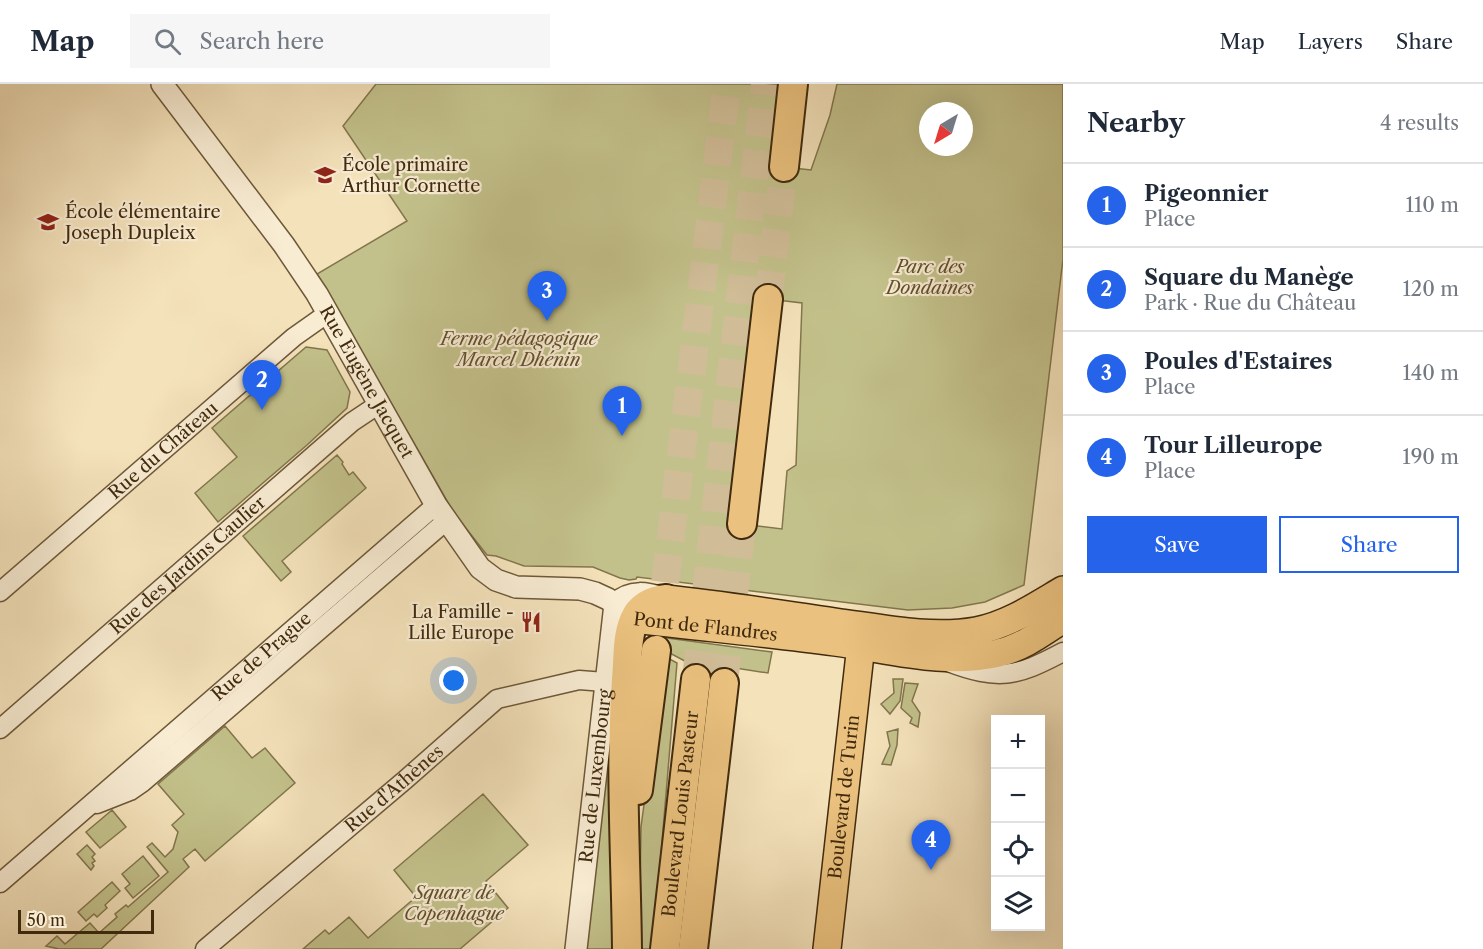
<!DOCTYPE html>
<html lang="en">
<head>
<meta charset="utf-8">
<style>
	:root { --surface:#fff; --page:#f6f6f7; --text:#1f2937; --muted:#747a83; --line:#e0e1e3; --accent:#2563eb }
	body { margin:0; font-family:"Libre Caslon Text",serif; background:var(--page); color:var(--text) }
	.controls { position:absolute; right:18px; bottom:18px; display:grid; overflow:hidden; border-radius:0px; box-shadow:0 6px 24px #0002 }
	.controls button { width:54px; height:54px; display:grid; place-items:center; padding:0; border:0; border-bottom:2px solid var(--line); background:var(--surface); color:var(--text); font:30px sans-serif }
	.compass { position:absolute; left:919px; top:18px; width:54px; height:54px; border-radius:50%; background:var(--surface); box-shadow:0 6px 24px #0002; rotate:218deg }
	.scale { position:absolute; left:18px; bottom:15px; width:136px; box-sizing:border-box; padding-left:6px; border:3px solid #412a0d; border-top:0; font-size:16px; line-height:21px; white-space:nowrap; color:#412a0d; -webkit-text-stroke:4px #f8ecd3; paint-order:stroke }
	.you { position:absolute; left:454px; top:597px; width:21px; height:21px; margin:-15px; border:4px solid #fff; border-radius:50%; background:#1a73e8; box-shadow:0 0 0 9px #1a73e833 }
	.badge { display:grid; place-items:center; width:39px; height:39px; border-radius:50%; background:var(--accent); color:#fff; font-size:20px; font-weight:700 }
	.pin { position:absolute; translate:-50% -50px; filter:drop-shadow(0 2px 3px #0008) }
	.pin::after { content:''; position:absolute; top:32px; width:21px; height:18px; background:inherit; clip-path:polygon(0 0,100% 0,50% 100%) }
	.list { margin:0; padding:0; list-style:none }
	h2 { display:flex; justify-content:space-between; align-items:center; height:78px; margin:0; padding:0 24px; font-size:26px }
	h2 small { font-size:20px; font-weight:400; color:var(--muted) }
	.list li { display:grid; grid-template-columns:39px 1fr auto; gap:18px; align-items:center; box-sizing:border-box; height:84px; padding:0 24px; border-top:2px solid var(--line) }
	.list b { display:block; font-size:22px; white-space:nowrap }
	.list p { margin:0; font-size:20px; white-space:nowrap; color:var(--muted) }
	.list em { font-size:20px; font-style:normal; color:var(--muted) }
	.actions { display:flex; gap:12px; padding:18px 24px }
	.actions a { flex:1; padding:14px 0; border:2px solid var(--accent); border-radius:0px; text-align:center; font-size:21px; color:var(--accent) }
	.actions .main { background:var(--accent); color:#fff }
	.icon { flex:none; width:33px; height:33px; fill:none; stroke:currentColor; stroke-width:2; stroke-linecap:round; stroke-linejoin:round }
	.map { position:relative; flex:none; width:1063px; height:865px; overflow:hidden }
	header { display:flex; align-items:center; gap:36px; box-sizing:border-box; height:84px; padding:0 30px; background:var(--surface); border-bottom:2px solid var(--line) }
	header strong { font-size:28px }
	nav { display:flex; gap:33px; margin-inline-start:auto; font-size:21px }
	.search { width:420px; height:54px; background:var(--page); display:flex; align-items:center; gap:15px; box-sizing:border-box; padding:0 21px; border-radius:0px; color:var(--muted); font-size:22px }
	main { display:flex }
	aside { flex:1; background:var(--surface) }
	.map>svg:first-child { display:block }
	.green { fill:#c3c18b; stroke:#82764c; stroke-width:1.5; fill-rule:evenodd }
	.lines { fill:none; stroke-linecap:round; stroke-linejoin:round }
	.trunk-tunnel { stroke:#d0bd98; stroke-width:28; stroke-dasharray:28 14; stroke-linecap:butt }
	.minor-casing { stroke:#6e5838; stroke-width:21 }
	.tertiary-casing { stroke:#6e5838; stroke-width:24 }
	.primary-casing { stroke:#412a0d; stroke-width:30 }
	.trunk-casing { stroke:#412a0d; stroke-width:32 }
	.minor { stroke:#f8ecd3; stroke-width:18 }
	.tertiary { stroke:#f8ecd3; stroke-width:21 }
	.primary { stroke:#eac17e; stroke-width:27 }
	.trunk { stroke:#eac17e; stroke-width:28 }
	.labels { text-anchor:middle; dominant-baseline:central; stroke-width:4.5; stroke-linejoin:round; paint-order:stroke }
	.poi-label { font-size:18px; fill:#412a0d; stroke:#f8ecd3; text-anchor:start }
	.park-label { font-size:18px; font-style:italic; fill:#62502c; stroke:#f8ecd3 }
	.street-label { font-size:18px; fill:#412a0d; stroke:#f8ecd3 }
</style>
</head>
<body>
<header>
<strong>Map</strong>
<div class="search"><svg class="icon" aria-label="search" viewBox="0 0 24 24"><circle cx="10" cy="10" r="6"/><path d="M15 15l6 6"/></svg>Search here</div>
<nav><a>Map</a><a>Layers</a><a>Share</a></nav>
</header>
<main>
<div class="map">
<svg width="1063" height="865" viewBox="0 0 1063 865">
	<rect width="100%" height="100%" fill="#f4e2bb"/>
	<filter id="stains"><feTurbulence type="fractalNoise" baseFrequency=".00333" numOctaves="4"/><feColorMatrix values="0 0 0 0 .2 0 0 0 0 .09 0 0 0 0 .02 0 0 0 .5 -.17"/></filter>
	<radialGradient id="worn" r=".72"><stop offset=".6" stop-color="#630" stop-opacity="0"/><stop offset="1" stop-color="#630" stop-opacity=".3"/></radialGradient>
	<path class="green" d="M376 0H783L784 83 811 86 830 31 837 0H1063V175L1024 501 985 518 952 524 908 526 637 493 636 495 629 496 620 494 593 483 524 482 496 472 487 471 454 429 317 190 407 137 343 42ZM928 27H964V63H928ZM768 215 802 219 796 381 787 387 782 445 733 439Z
		M306 263 327 266 350 308 347 324 307 361 218 438 195 409 237 373 212 344Z
		M337 371 343 378 342 380 349 391 353 388 366 404 282 477 291 488 281 497 243 452Z
		M652 552 772 568 768 589 729 583 709 590 651 559Z
		M619 554 618 865H583Z
		M664 572 677 579 653 865H639L641 743Z
		M893 595H903L900 617 890 630 881 620 894 609Z
		M905 599 918 600 912 617 920 629 918 643 910 639 912 634 901 624Z
		M225 642 252 674 265 664 295 699 205 777 195 765 183 775 189 783 101 865H59L46 862 57 852 65 860 90 839 99 849 117 833 115 830 126 821 128 823 168 788 147 763 152 759 165 773 173 765 178 748 172 741 184 730 158 700Z
		M898 645 897 661 891 681 882 680 890 662 887 648Z
		M483 710 528 761 486 797 508 824 460 865H303L325 846 329 850 349 833 368 854 416 813 394 786Z
		M112 726 126 743 100 764 86 748Z
		M87 761 95 770 92 773 95 777 92 779 94 782 91 786 77 770Z
		M143 772 159 792 133 814 125 804 130 800 122 790Z
		M112 798 120 807 105 821 107 824 97 833 94 830 86 837 78 828Z"/>
	<g class="lines">
		<path class="trunk-tunnel" d="M768 215 784 83
			M660 540 727 0
			M696 595 765 0
			M724 599 742 440"/>
		<defs>
			<g id="minor">
				<path id="s1" d="M0 508 294 253 328 229"/>
				<path d="M948 578C999 597 1016 593 1063 568"/>
				<path id="s2" d="M0 645 352 338 379 320"/>
				<path d="M97 720 130 707 143 698 446 437"/>
				<path id="s3" d="M0 799 436 421"/>
				<path id="s4" d="M205 865 405 696 497 615 579 596 605 598"/>
			</g>
			<g id="tertiary">
				<path id="s5" d="M162 0 284 161 317 210 436 421 480 484 496 496 516 503 580 505 595 509 608 515 634 535"/>
				<path d="M615 520C631 505 647 509 666 515"/>
				<path id="s6" d="M576 865 615 520"/>
			</g>
			<g id="primary">
				<path d="M666 515C723 521 779 530 835 538 880 544 931 555 976 547 1008 541 1036 522 1063 506"/>
				<path id="s7" d="M634 535C701 543 768 549 835 558 889 565 944 582 998 569 1022 564 1043 548 1063 535"/>
				<path id="s8" d="M827 865 861 561 855 545"/>
			</g>
			<g id="trunk">
				<path d="M784 83 793 0"/>
				<path d="M742 440 768 215"/>
				<path d="M638 706 656 566"/>
				<path d="M627 865C626 775 620 685 626 595 628 577 626 554 634 536 639 523 652 516 666 515"/>
				<path id="s9" d="M665 865 696 595"/>
				<path d="M693 865 724 599"/>
			</g>
		</defs>
		<use href="#minor" class="minor-casing"/>
		<use href="#tertiary" class="tertiary-casing"/>
		<use href="#primary" class="primary-casing"/>
		<use href="#trunk" class="trunk-casing"/>
		<use href="#minor" class="minor"/>
		<use href="#tertiary" class="tertiary"/>
		<use href="#primary" class="primary"/>
		<use href="#trunk" class="trunk"/>
	</g>
	<defs>
		<symbol id="school-bare" viewBox="-9 -9 18 18"><path d="M0-5L7-2L0 1L-7-2ZM-4 1L0 2.5L4 1V4Q0 6-4 4Z" fill="#8f2418" stroke="#f8ecd3" stroke-width="2.5" paint-order="stroke"/></symbol>
		<symbol id="restaurant-bare" viewBox="-9 -9 18 18"><path d="M-5-6h1v4h1v-4h1v4h1v-4h1v5L-1.5 .5V6h-2V.5L-5-1ZM5-6V6H3V1.5H1.5Q1.5-4 5-6Z" fill="#8f2418" stroke="#f8ecd3" stroke-width="2.5" paint-order="stroke"/></symbol>
	</defs>
	<g fill-rule="evenodd">
		<use href="#school-bare" x="310" y="76" width="30" height="30"/>
		<use href="#school-bare" x="33" y="123" width="30" height="30"/>
		<use href="#restaurant-bare" x="516" y="523" width="30" height="30"/>
	</g>
	<g class="labels">
		<g class="poi-label">
			<text x="342" y="81">École primaire<tspan x="342" dy="21">Arthur Cornette</tspan></text>
			<text x="65" y="128">École élémentaire<tspan x="65" dy="21">Joseph Dupleix</tspan></text>
			<text x="514" y="528" text-anchor="end">La Famille -<tspan x="514" dy="21">Lille Europe</tspan></text>
		</g>
		<g class="park-label">
			<text x="930" y="183">Parc des<tspan x="930" dy="21">Dondaines</tspan></text>
			<text x="519" y="255">Ferme pédagogique<tspan x="519" dy="21">Marcel Dhénin</tspan></text>
			<text x="454" y="809">Square de<tspan x="454" dy="21">Copenhague</tspan></text>
		</g>
		<g class="street-label">
			<text stroke="none"><textPath href="#s5" startOffset="362">Rue Eugène Jacquet</textPath></text>
			<text stroke="none"><textPath href="#s1" startOffset="216">Rue du Château</textPath></text>
			<text stroke="none"><textPath href="#s2" startOffset="249">Rue des Jardins Caulier</textPath></text>
			<text stroke="none"><textPath href="#s7" startOffset="72">Pont de Flandres</textPath></text>
			<text stroke="none"><textPath href="#s3" startOffset="346">Rue de Prague</textPath></text>
			<text stroke="none"><textPath href="#s6" startOffset="174">Rue de Luxembourg</textPath></text>
			<text stroke="none"><textPath href="#s4" startOffset="248">Rue d'Athènes</textPath></text>
			<text stroke="none"><textPath href="#s8" startOffset="153">Boulevard de Turin</textPath></text>
			<text stroke="none"><textPath href="#s9" startOffset="136">Boulevard Louis Pasteur</textPath></text>
		</g>
	</g>
	<rect width="100%" height="100%" filter="url(#stains)"/>
	<rect width="100%" height="100%" fill="url(#worn)"/>
</svg>
<div class="controls">
<button>+</button>
<button>−</button>
<button><svg class="icon" aria-label="locate" viewBox="0 0 24 24"><circle cx="12" cy="12" r="6"/><path d="M12 2v4M12 18v4M2 12h4M18 12h4"/></svg></button>
<button><svg class="icon" aria-label="layers" viewBox="0 0 24 24"><path d="M12 4l9 5-9 5-9-5zM3 14l9 5 9-5"/></svg></button>
</div>
<svg class="compass" viewBox="-18 -18 36 36"><path d="M0-13l5 13h-10z" fill="#e53935"/><path d="M0 13l5-13h-10z" fill="#747a83"/></svg>
<div class="scale">50 m</div>
<div class="you"></div>
<div class="pin badge" style="left:622px;top:352px">1</div>
<div class="pin badge" style="left:262px;top:326px">2</div>
<div class="pin badge" style="left:547px;top:237px">3</div>
<div class="pin badge" style="left:931px;top:786px">4</div>
</div>
<aside>
<h2>Nearby<small>4 results</small></h2>
<ul class="list">
<li><span class="badge">1</span><div><b>Pigeonnier</b><p>Place</p></div><em>110 m</em></li>
<li><span class="badge">2</span><div><b>Square du Manège</b><p>Park · Rue du Château</p></div><em>120 m</em></li>
<li><span class="badge">3</span><div><b>Poules d'Estaires</b><p>Place</p></div><em>140 m</em></li>
<li><span class="badge">4</span><div><b>Tour Lilleurope</b><p>Place</p></div><em>190 m</em></li>
</ul>
<div class="actions"><a class="main">Save</a><a>Share</a></div>
</aside>
</main>
</body>
</html>
